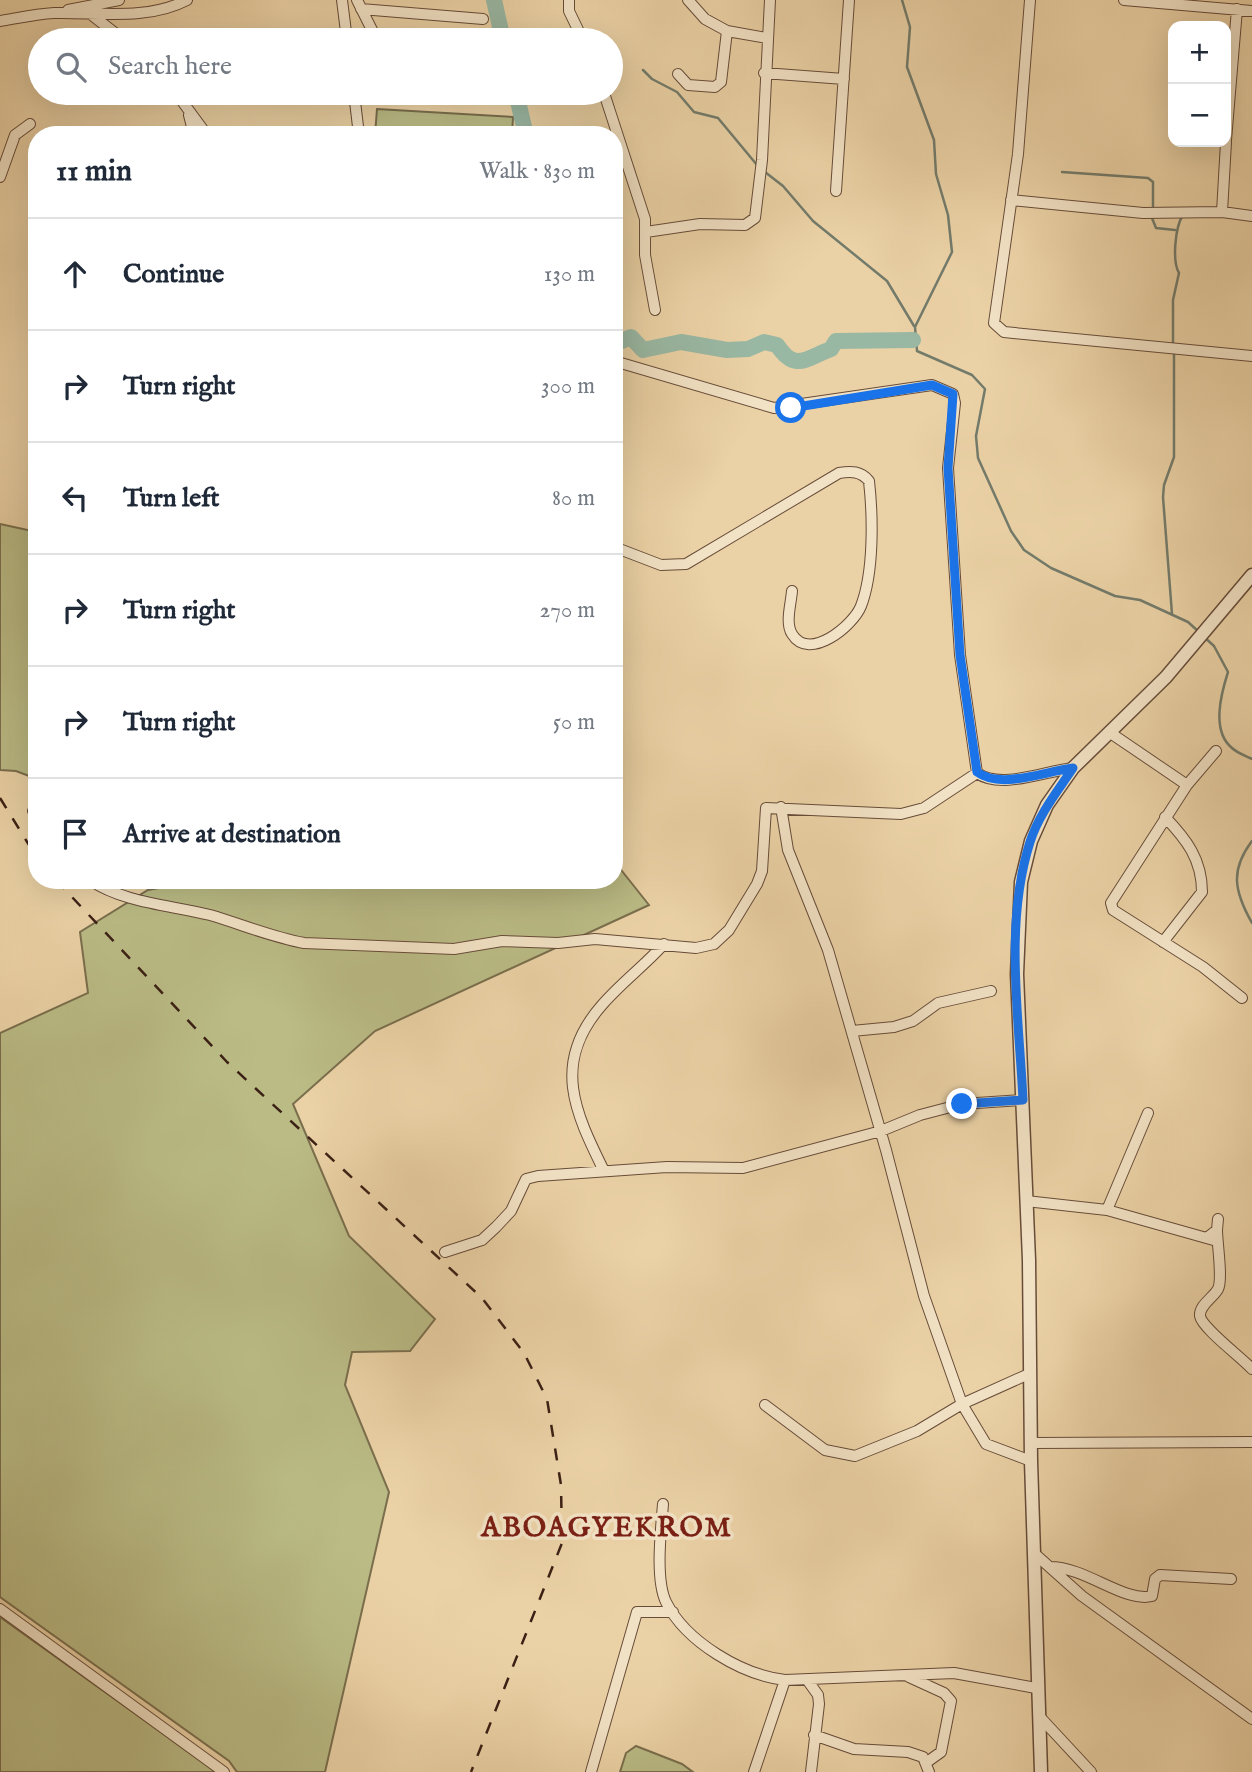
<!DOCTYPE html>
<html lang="en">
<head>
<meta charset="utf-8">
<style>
	:root { --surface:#fff; --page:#f2f2f3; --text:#1f2937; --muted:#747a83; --line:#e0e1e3 }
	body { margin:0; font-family:"IM FELL English",serif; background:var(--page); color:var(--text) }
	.controls { position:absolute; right:21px; top:21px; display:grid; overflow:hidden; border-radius:14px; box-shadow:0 7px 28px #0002 }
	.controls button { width:63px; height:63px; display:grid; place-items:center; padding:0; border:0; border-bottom:2px solid var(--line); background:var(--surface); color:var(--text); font:35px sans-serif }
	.stop { position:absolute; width:21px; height:21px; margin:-16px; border:5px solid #1a73e8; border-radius:50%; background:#fff }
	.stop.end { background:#1a73e8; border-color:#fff; box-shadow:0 2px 7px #0008 }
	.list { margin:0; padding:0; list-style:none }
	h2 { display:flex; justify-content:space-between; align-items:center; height:91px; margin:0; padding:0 28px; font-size:30px }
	h2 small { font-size:23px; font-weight:400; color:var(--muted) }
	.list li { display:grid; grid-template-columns:46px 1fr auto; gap:21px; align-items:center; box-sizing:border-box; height:112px; padding:0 28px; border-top:2px solid var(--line) }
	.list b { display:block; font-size:26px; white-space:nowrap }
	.list em { font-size:23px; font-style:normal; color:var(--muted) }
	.icon { flex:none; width:38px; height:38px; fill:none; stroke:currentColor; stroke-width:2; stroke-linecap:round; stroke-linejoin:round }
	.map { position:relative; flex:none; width:1252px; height:1772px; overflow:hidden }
	.search { position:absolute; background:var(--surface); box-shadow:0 7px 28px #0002; left:28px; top:28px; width:595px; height:77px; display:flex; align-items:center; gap:18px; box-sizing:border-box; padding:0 24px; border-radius:38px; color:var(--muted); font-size:26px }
	.panel { position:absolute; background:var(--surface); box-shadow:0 7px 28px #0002; left:28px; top:126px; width:595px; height:763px; border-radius:28px }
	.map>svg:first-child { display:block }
	.green { fill:#babb85; stroke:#7a6e4d; stroke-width:2 }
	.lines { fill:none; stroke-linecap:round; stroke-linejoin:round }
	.stream { stroke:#737b6b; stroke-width:2.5 }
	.river { stroke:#99b8a4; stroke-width:16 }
	.minor-casing { stroke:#674c39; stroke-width:12 }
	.tertiary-casing { stroke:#674c39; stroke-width:15 }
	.minor { stroke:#f2e2c5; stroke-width:10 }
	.tertiary { stroke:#f2e2c5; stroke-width:12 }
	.rail { stroke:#3b2015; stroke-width:2.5; stroke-dasharray:12 12; stroke-linecap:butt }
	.route { stroke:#1a73e8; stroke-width:9 }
	.labels { text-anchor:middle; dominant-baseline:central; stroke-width:7; stroke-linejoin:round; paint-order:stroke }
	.district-label { font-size:28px; font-weight:bold; letter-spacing:2px; fill:#7a1f14; stroke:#f2e2c5 }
</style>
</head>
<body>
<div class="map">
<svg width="1252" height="1772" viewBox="0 0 1252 1772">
	<rect width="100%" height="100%" fill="#ebd2a6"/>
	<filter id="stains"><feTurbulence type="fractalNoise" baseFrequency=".00286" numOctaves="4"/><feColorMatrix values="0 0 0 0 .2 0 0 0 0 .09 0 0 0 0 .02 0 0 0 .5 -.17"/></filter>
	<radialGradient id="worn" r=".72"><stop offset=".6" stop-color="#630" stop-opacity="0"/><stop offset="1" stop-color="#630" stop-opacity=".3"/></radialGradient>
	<path class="green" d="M377 109 513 117 512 135H375Z
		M0 524 37 532V779L16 771 0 770Z
		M614 861 649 905 375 1031 293 1104 349 1236 435 1319 410 1351 352 1352 345 1385 389 1492 325 1772H237L229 1761 0 1597V1033L88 993 80 932 148 890 202 880H614Z
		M0 1617 217 1772H0Z
		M636 1746 682 1764 693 1772H620L626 1753Z"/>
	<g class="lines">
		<path class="stream" d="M902 0 910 27 907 67 934 140 936 174 948 215 952 252 915 327 917 351 972 375 985 389 976 436 978 458 1011 531 1024 550 1051 568 1115 596 1140 600 1188 622 1199 632
			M643 70 652 79 677 92 694 112 718 118 757 165
			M765 172 783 186 813 221 887 281 914 326
			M1062 172 1148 178 1153 182V211
			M1152 218 1156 228 1175 230
			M1173 345V300L1179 273C1172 261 1175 227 1183 215
			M1172 614 1163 497 1164 485 1174 457V354
			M1203 636 1214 646 1228 672C1221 694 1211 731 1232 748 1237 753 1246 756 1252 759
			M1252 841C1230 870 1234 891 1252 923"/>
		<path class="river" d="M494 0 503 40
			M516 93 526 135
			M614 344 631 337 643 350 681 342 727 350 748 349 764 342 777 345C795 372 805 359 831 349L836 341 913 340"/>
		<defs>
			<path id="minor" d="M342 0 347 40
				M357 0 377 40
				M569 0V11L583 40
				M1030 0 1018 154 994 323 1004 332 1252 356
				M1124 0 1252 11
				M361 9 483 19
				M68 10 119 0
				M93 16 124 40
				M0 21C18 18 36 14 54 13 98 12 147 21 187 0
				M727 31 767 38
				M764 73 844 79
				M678 74 688 85 715 87 721 82 727 31 705 19 688 0
				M176 93 207 135
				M354 93 359 135
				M604 93 645 219V255L655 310
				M189 115 194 135
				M1226 140 1237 9
				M1226 142 1222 212 1252 216
				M0 177 15 135 30 124
				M836 191 849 0
				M1011 200 1143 213 1222 212
				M646 232 700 224 745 225 755 218 762 160 770 0
				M614 361 774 408 932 385 953 394 955 403 948 468 960 655 977 773C1001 790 1045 771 1073 768
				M614 547 661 565 686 564 839 473C851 471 861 471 869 481 873 517 874 572 861 606 853 626 809 662 792 634 785 623 791 604 792 591
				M1109 732 1187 785
				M1216 751 1187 785 1111 903 1113 910 1203 967 1242 998
				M781 807 788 850 828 950 886 1150 924 1296 962 1404 986 1444 1031 1461
				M33 811 37 817
				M90 880C124 903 170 905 210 915 241 924 271 937 304 943L454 949 502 941 558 943 595 939 696 948 714 944 729 930 757 884 762 871 766 808 901 814 924 808 977 773
				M1163 942 1202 892C1202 859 1186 839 1165 817
				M852 1031 894 1027 913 1021 938 1003 991 991
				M604 1171C575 1112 551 1063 602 1005 621 983 644 966 664 944
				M1026 1201 1107 1210 1217 1241
				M1107 1210 1148 1113
				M1217 1230 1218 1219
				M1208 1237 1217 1230C1217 1243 1223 1279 1218 1289 1213 1298 1199 1305 1200 1316 1202 1328 1241 1357 1252 1369
				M445 1252 482 1240 496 1227 511 1211 526 1179 538 1176 667 1167 743 1168 881 1131 920 1115 962 1104 1023 1100
				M765 1405 825 1450 855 1456 917 1431 962 1404 1031 1373
				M1031 1443 1252 1442
				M663 1504C661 1530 655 1579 666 1602 686 1642 742 1675 785 1680L954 1673 1036 1688
				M1035 1554 1082 1596 1252 1719
				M1050 1567C1086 1567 1124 1603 1152 1596L1155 1579 1160 1575 1231 1579
				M0 1609 224 1772
				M909 1677 944 1693 951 1701 941 1752 927 1762
				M808 1681 818 1695 819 1704 811 1772
				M1039 1716 1091 1772
				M814 1735 854 1749 908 1752 923 1757 929 1772
				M591 1772 637 1612H673
				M754 1772 785 1680"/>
			<path id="tertiary" d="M1041 1772 1031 1461 1029 1260 1017 974 1021 882 1031 841 1047 805 1073 768 1166 677 1252 575"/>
		</defs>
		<use href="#minor" class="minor-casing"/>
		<use href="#tertiary" class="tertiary-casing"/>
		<use href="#minor" class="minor"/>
		<use href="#tertiary" class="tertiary"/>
		<path class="rail" d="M0 798 37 858
			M56 880 227 1062 482 1298 524 1353 547 1399 561 1485 562 1543 471 1772"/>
	</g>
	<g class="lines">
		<path class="route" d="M791 408 932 385 953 394 948 468 960 655 977 772C1001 790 1045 771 1073 768 1057 792 1039 814 1030 842 1004 924 1019 1016 1023 1100L962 1104"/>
	</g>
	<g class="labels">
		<g class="district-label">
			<text x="607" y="1528">ABOAGYEKROM</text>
		</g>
	</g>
	<rect width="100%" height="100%" filter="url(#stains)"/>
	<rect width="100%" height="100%" fill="url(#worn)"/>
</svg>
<div class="controls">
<button>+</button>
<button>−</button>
</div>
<div class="stop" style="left:791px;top:408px"></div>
<div class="stop end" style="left:962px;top:1104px"></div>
<div class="search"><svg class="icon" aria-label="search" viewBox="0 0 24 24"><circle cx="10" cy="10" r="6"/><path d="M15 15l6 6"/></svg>Search here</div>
<section class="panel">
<h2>11 min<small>Walk · 830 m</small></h2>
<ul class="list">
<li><svg class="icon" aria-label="ahead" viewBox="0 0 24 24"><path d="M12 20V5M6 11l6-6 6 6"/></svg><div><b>Continue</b></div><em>130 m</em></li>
<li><svg class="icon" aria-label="right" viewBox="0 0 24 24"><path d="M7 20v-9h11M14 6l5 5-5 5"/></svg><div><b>Turn right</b></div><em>300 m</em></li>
<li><svg class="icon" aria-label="left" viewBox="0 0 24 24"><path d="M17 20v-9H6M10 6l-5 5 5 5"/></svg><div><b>Turn left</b></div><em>80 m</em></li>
<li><svg class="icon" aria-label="right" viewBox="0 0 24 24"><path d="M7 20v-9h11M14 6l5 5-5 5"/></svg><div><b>Turn right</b></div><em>270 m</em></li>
<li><svg class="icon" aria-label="right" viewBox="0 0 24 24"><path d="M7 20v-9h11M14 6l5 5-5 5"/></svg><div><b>Turn right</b></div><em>50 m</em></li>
<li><svg class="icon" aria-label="arrive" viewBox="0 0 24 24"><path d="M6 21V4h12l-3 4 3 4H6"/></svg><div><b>Arrive at destination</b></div></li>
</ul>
</section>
</div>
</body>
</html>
